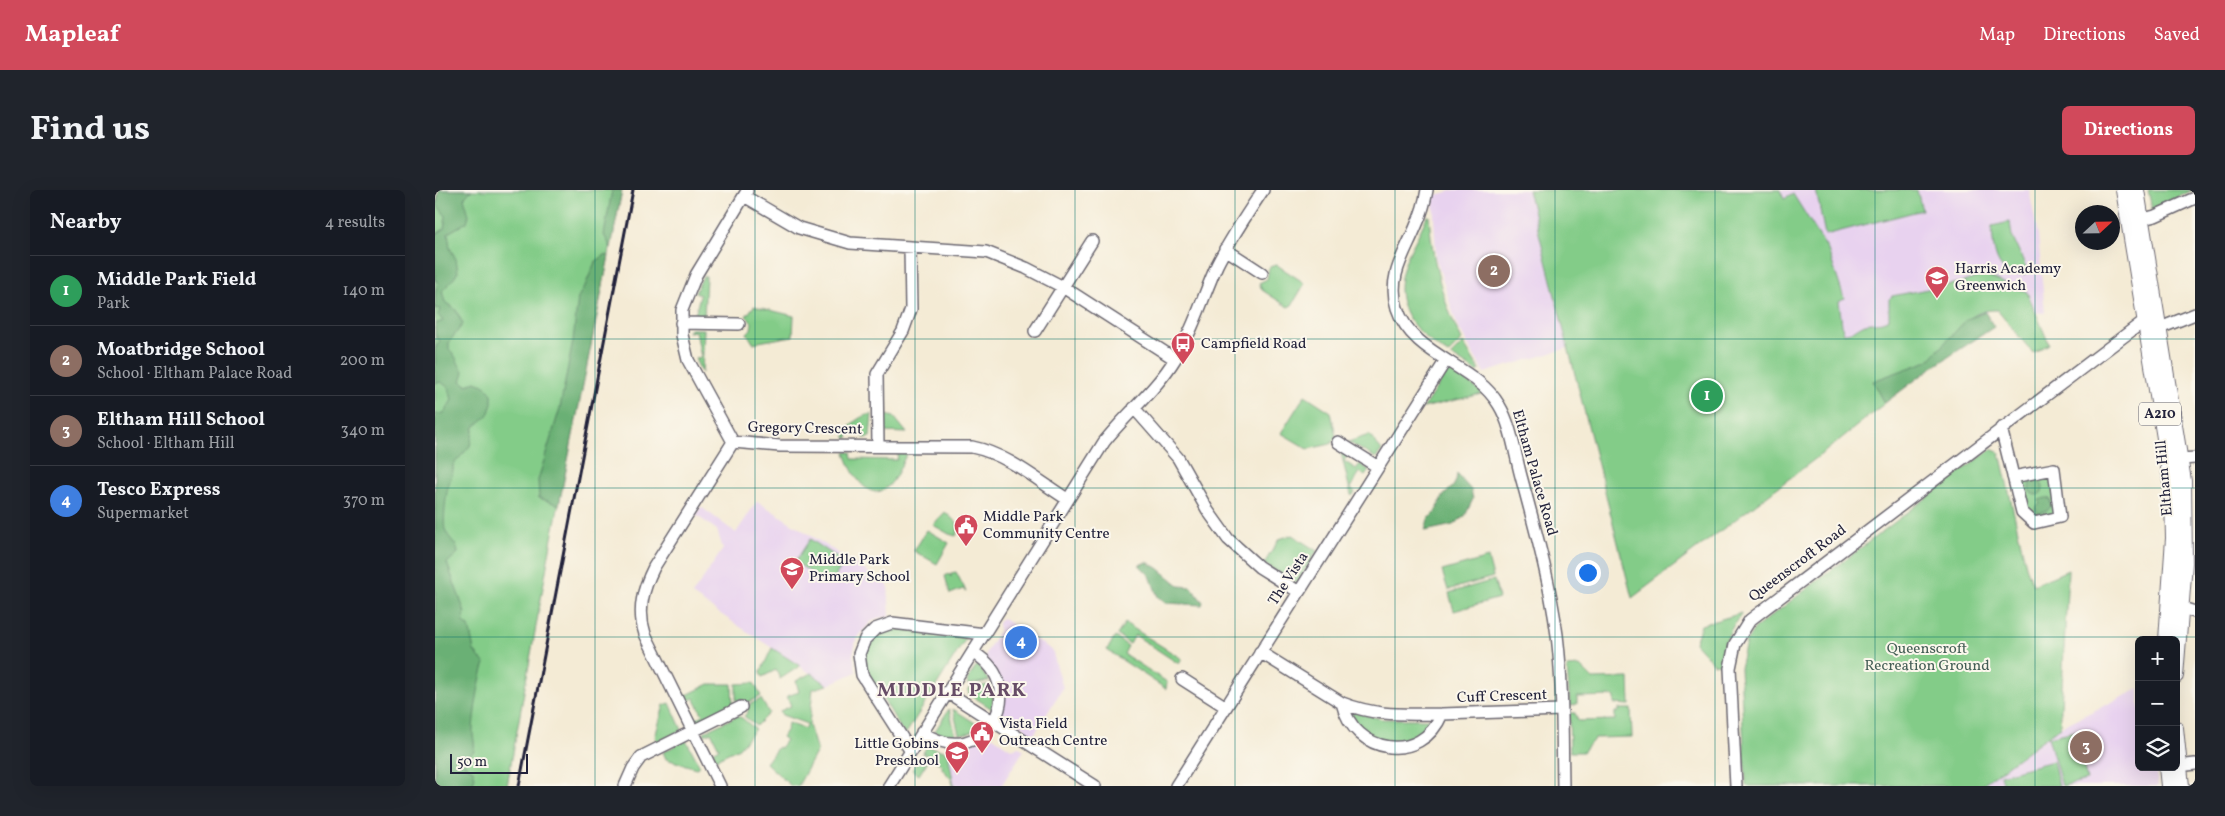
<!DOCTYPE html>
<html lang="en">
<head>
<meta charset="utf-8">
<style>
	:root { --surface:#171b24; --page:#20242c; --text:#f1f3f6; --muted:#9ea1a6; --line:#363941; --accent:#d1495b }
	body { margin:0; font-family:Vollkorn,serif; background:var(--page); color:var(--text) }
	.controls { position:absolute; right:15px; bottom:15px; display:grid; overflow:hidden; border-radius:8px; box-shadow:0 5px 20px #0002 }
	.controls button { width:45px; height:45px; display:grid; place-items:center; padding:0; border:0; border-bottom:1px solid var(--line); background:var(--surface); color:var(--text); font:25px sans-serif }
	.compass { position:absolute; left:1640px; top:15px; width:45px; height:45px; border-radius:50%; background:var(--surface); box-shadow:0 5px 20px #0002; rotate:68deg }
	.scale { position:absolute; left:15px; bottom:12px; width:78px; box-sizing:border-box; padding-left:5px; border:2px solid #22223b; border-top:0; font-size:14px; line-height:18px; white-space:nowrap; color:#22223b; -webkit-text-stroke:4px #fbf7ec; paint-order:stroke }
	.you { position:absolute; left:1152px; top:382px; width:18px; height:18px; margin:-12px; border:4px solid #fff; border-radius:50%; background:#1a73e8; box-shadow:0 0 0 8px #1a73e833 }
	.badge { display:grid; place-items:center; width:32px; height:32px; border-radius:50%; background:var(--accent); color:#fff; font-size:16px; font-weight:700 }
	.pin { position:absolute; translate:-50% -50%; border:2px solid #fff; box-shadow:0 1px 5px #0006 }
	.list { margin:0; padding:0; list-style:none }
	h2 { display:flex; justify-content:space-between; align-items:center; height:65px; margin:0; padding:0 20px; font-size:21px }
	h2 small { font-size:16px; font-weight:400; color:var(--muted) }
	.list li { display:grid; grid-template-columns:32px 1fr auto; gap:15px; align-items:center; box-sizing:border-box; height:70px; padding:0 20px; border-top:1px solid var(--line) }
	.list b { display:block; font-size:19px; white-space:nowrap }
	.list p { margin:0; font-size:16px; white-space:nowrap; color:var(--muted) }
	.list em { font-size:16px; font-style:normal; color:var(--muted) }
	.icon { flex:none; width:28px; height:28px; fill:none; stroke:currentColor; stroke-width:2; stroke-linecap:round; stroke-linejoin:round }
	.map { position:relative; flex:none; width:1760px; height:596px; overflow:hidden; border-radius:8px }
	header { display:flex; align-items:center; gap:30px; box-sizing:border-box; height:70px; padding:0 25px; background:var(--accent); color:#fff }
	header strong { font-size:24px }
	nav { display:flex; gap:28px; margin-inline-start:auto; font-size:18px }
	.intro { display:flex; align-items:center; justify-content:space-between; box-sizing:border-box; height:120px; padding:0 30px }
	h1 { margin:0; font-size:35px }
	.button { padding:12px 22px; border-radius:8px; background:var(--accent); color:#fff; font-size:18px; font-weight:700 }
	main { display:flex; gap:30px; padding:0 30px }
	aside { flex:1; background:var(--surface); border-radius:8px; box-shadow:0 5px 20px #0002 }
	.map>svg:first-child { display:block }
	.built { fill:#e8d2ef }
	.green { fill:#83cc88; stroke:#527762 }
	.forest { fill:#6ab074; stroke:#466958 }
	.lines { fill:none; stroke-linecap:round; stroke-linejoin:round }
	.minor-casing { stroke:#6c6871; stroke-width:14 }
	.major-casing { stroke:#6c6871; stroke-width:16 }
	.minor { stroke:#fff; stroke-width:11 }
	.major { stroke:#fff; stroke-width:14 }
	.rail { stroke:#22223b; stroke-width:3 }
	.grid { fill:none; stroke:#0f766e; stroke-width:1; stroke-opacity:0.55 }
	.labels { text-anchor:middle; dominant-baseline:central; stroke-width:4; stroke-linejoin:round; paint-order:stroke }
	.shield { fill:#fbf7ec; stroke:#636270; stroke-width:1 }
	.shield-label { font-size:14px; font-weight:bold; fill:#22223b }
	.poi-label { font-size:15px; fill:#22223b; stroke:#fbf7ec; text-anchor:start }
	.street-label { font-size:15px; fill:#22223b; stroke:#fbf7ec }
	.park-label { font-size:15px; fill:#445e56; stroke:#fbf7ec }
	.district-label { font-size:20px; font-weight:bold; letter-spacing:1px; fill:#674d67; stroke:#fbf7ec }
</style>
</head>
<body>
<header>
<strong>Mapleaf</strong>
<nav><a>Map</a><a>Directions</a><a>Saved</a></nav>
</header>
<div class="intro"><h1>Find us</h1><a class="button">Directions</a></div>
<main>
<aside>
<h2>Nearby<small>4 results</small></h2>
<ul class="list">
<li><span class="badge" style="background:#2e9e5b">1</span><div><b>Middle Park Field</b><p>Park</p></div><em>140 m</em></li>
<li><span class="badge" style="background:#8d6e63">2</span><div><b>Moatbridge School</b><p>School · Eltham Palace Road</p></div><em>200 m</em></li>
<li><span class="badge" style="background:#8d6e63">3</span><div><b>Eltham Hill School</b><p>School · Eltham Hill</p></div><em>340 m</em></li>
<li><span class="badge" style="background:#3f7fe0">4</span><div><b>Tesco Express</b><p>Supermarket</p></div><em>370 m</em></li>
</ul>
</aside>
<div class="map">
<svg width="1760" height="596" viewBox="0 0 1760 596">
	<rect width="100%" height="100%" fill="#fbf7ec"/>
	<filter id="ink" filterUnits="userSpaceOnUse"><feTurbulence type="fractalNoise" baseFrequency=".02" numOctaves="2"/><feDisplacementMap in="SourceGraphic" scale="10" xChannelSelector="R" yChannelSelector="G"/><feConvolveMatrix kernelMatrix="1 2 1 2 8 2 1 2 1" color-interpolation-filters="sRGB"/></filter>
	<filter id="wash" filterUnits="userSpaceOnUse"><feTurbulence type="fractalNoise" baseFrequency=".0096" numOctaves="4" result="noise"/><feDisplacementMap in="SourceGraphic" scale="20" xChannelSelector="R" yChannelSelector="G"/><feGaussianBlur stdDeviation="1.12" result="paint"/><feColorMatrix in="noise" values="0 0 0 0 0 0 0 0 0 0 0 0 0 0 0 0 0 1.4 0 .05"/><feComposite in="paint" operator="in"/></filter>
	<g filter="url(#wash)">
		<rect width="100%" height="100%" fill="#f4ebd5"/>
		<path class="built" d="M1020 0H1093L1133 158 1049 183 1022 135 1001 69 998 6Z
			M1345 0H1594L1603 45 1610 123 1556 120 1532 129 1412 201Z
			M322 311 453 395 455 427 443 428 436 432 421 449 418 465 421 482 393 495 257 405 288 359 282 340 261 325 266 317 301 343Z
			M567 428 617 460 628 498 596 549 593 547 590 538 567 523 551 467V463L564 441 563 433Z
			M1704 499V577H1720L1723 596H1545L1625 537Z
			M555 545 576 559 584 557 589 560 566 596H519L512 557Z"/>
		<path class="green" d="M4 0H187L117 348 72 596H0V19Z
			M1093 0H1345L1349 9 1358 4 1393 60 1409 108 1404 111 1408 143C1417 144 1422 137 1430 134 1438 132 1448 134 1454 129V109L1457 106 1528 92 1550 85 1592 102 1614 154 1598 163 1562 120C1528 118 1517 155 1493 171 1482 179 1453 186 1439 191L1450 213 1392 260 1197 408Z
			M1381 0H1482L1487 20 1390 45Z
			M1713 0H1758L1717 19Z
			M992 26H994C997 69 1007 111 1027 150L1013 164C982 144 956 119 968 79 973 61 985 44 992 26Z
			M1575 32 1577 46 1592 79 1590 84C1560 89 1558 59 1557 36Z
			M842 75 868 92 869 95 857 115 853 117 827 100 824 93 832 89 834 77Z
			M268 86H271L269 128 255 127 253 124 260 125 265 105 260 103Z
			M319 116 359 126 358 146 318 153 312 143 316 139 317 132 311 126Z
			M255 139H269L267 183 260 169 266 167 261 141 253 142Z
			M1028 153 1045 180 1042 182 1016 165Z
			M1017 181 1047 202 1046 204 988 218 1012 182Z
			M870 205 896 222 901 246 896 254 873 259 846 243Z
			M437 224 435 247 429 248 428 241H414L413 248H410C411 236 425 225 437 224Z
			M448 224 459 227 472 243 448 242Z
			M934 245 947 260 941 268 913 252Z
			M1556 259 1565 263 1591 376 1598 395 1633 380 1625 537 1545 596H1311L1305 478 1311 452 1319 439Z
			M410 262H416L417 269 462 270 463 263H472C467 273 463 284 457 292 435 320 415 281 410 262Z
			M906 263 913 265 909 271 921 279 925 274 934 280 930 286 925 282 915 298 920 302 917 306 916 305Z
			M1611 285 1617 290 1621 320 1617 326 1601 329 1589 319 1584 294 1589 289Z
			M510 322 523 334V341L521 346 514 344 498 335Z
			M492 340 514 353 502 374 479 361Z
			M857 345 882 361 862 393 829 374 844 349Z
			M375 349 409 372 395 395 360 372Z
			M1053 368 1058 387 1013 400 1007 381Z
			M521 382 531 401 528 399 515 404 510 386 514 384 516 387V383Z
			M1059 390 1064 408 1019 421 1014 403Z
			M1307 423C1294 440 1288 454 1287 475L1279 474 1260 453 1266 435Z
			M690 433 747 469 744 474 700 445 695 454 682 445Z
			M455 438 529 447 530 450 472 542 469 544C461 530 453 517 445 503 428 475 417 454 455 438Z
			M680 447 693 456 689 464 732 492 731 499 672 460Z
			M337 458 365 476 345 489 341 480 327 487 325 483Z
			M542 475 554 491 533 495 532 490Z
			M1145 476 1158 489 1194 488 1195 515 1179 514V506L1142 507V514L1135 516 1132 477Z
			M376 483 393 495 378 499 374 535 382 561 363 596H356L331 573 343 557 345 558 351 550 347 547 352 539 353 533 370 539 372 534 347 525 345 521 356 516 352 506 364 502 361 491Z
			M319 493 326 506 312 513 307 510 301 511V494Z
			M274 494H297L298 518 263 535 260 529 268 525 259 508 253 511 250 506Z
			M556 494 558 509 557 519 534 504 533 499Z
			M326 509 334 523 321 536 309 526 313 522V515Z
			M235 513 247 540 223 552 220 547 229 515Z
			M514 519 521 546H512L500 541Z
			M518 519 545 536 533 543 524 544Z
			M1184 519H1196L1197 547 1160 548 1148 562H1135L1134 523H1140L1143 531 1180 530V522H1184Z
			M914 521 947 529H999C985 552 953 559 930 543 924 538 919 528 914 521Z
			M302 526 307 528 320 539 304 558 281 569 277 562 284 558 276 542 270 545 269 542Z
			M1640 541 1652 590 1627 596 1613 547Z
			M251 550 265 576 261 578 231 569 228 562Z
			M492 556 513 562 519 596H517V590L507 578V575L488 563Z
			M487 565 494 569 484 585 477 580Z
			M1618 571 1624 596H1568L1565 585Z"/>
		<path class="forest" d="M4 0H37L29 8 34 25 32 32 13 43 15 58 21 69 23 82 17 91 7 101 10 112 21 120 28 134 14 152V159C22 166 22 174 29 182L26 191 32 195 40 192 49 195 57 204V214L53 225 39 237 35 256 18 275C19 284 15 288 13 297 11 303 8 334 10 339 13 349 22 352 23 363L12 373 28 417 30 423 28 433 34 436 39 461 50 474C45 483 37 534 38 545 39 551 40 555 39 561L29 571 31 576 38 580 40 587 37 596H0V224L9 223 17 210 14 198 6 192 0 193V159L5 151 0 145V134L8 131 3 125 5 119 0 118V102L4 94 0 89V45L9 39 11 26 2 15Z
			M177 0H187L176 58 169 45Z
			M170 65 174 66 124 315 104 308 103 290 125 218 138 151 143 107 150 96 160 72Z
			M1550 122 1559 137 1495 179 1450 213 1438 191 1493 171 1532 129Z
			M1022 284 1036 300 1038 309 1030 326 1018 335 990 341 993 329C1003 322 1001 320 1006 310 1012 298 1021 300 1022 284Z
			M1594 298a7 7 0 1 1 14 0a7 7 0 1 1-14 0Z
			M1611 308 1615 309 1616 316 1612 321 1604 324 1600 318 1605 314 1604 310Z
			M712 372 723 378 745 396 756 397 768 412 767 415 730 413 723 407 715 386 704 375Z"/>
	</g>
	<g filter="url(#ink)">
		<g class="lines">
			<defs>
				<path id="minor" d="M992 0C990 12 986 25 981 36 970 63 952 87 962 118 978 167 1039 173 1064 215 1077 236 1080 266 1087 290 1101 342 1115 392 1122 445 1128 495 1127 546 1128 596
					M309 6 364 38 415 53 551 62 591 78 628 97 740 169
					M1708 29 1720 26 1760 8
					M790 59 827 83
					M246 133 304 134
					M1725 138 1760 124
					M600 141 657 51
					M699 218 743 268 773 321 793 349 824 377 864 402
					M1566 238 1587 322 1599 333 1625 327 1619 279 1578 287
					M298 252 253 170 247 145V120L261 85 312 1
					M903 252 943 277
					M443 256 442 184 468 141 476 119 475 57
					M1746 269 1760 268
					M1747 418 1760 422
					M825 462 907 513C943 527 970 524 1007 524
					M747 489 791 517
					M512 502 660 596
					M907 513C919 564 986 575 1007 524L1127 520
					M487 542C549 584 598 498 539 463
					M475 560 427 485 424 464 430 449 440 439 457 433 550 444
					M1744 576 1760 574
					M190 596 198 578 206 567 306 517
					M285 596 210 444C202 420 208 399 219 377L298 252 345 256 537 257C572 264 602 290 632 309
					M454 596 669 252C692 223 721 200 740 169 759 139 768 106 782 75 795 49 812 24 828 0
					M741 596 1011 170
					M1301 596 1295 478 1300 454 1315 430 1709 131"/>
				<path id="major" d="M1688 0 1730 254 1737 307 1738 348 1731 450
					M1702 0 1749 291 1750 373 1741 486
					M1741 538 1747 596
					M1731 577 1733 596"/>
			</defs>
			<use href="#minor" class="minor-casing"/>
			<use href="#major" class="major-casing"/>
			<use href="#minor" class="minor"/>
			<use href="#major" class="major"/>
			<path class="rail" d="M84 596 198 0"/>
		</g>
	</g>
	<path class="grid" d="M160 0V596M320 0V596M480 0V596M640 0V596M800 0V596M960 0V596M1120 0V596M1280 0V596M1440 0V596M1600 0V596M0 149H1760M0 298H1760M0 447H1760"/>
	<defs>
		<symbol id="school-pin" viewBox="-11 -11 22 30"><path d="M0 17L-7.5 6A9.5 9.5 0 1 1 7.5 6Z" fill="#d1495b" stroke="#fbf7ec"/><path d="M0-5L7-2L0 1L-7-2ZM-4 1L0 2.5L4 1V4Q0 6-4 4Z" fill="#fff"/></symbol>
		<symbol id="bus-pin" viewBox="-11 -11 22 30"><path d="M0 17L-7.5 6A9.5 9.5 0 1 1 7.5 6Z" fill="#d1495b" stroke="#fbf7ec"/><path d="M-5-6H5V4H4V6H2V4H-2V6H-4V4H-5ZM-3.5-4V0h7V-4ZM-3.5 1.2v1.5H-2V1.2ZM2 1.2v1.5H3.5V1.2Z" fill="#fff"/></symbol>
		<symbol id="civic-pin" viewBox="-11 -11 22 30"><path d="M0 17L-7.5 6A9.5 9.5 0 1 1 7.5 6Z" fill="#d1495b" stroke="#fbf7ec"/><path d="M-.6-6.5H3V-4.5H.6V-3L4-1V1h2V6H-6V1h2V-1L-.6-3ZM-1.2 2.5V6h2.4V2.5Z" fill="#fff"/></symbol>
	</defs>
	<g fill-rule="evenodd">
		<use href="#school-pin" x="1488" y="74" width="28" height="38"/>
		<use href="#bus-pin" x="734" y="140" width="28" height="38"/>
		<use href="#civic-pin" x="517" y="322" width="28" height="38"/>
		<use href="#school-pin" x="343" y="365" width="28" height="38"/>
		<use href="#civic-pin" x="533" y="529" width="28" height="38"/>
		<use href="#school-pin" x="508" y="549" width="28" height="38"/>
	</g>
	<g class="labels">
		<rect class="shield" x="1704" y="212.5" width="42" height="23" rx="4"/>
		<g class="shield-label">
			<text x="1725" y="224">A210</text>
		</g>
		<g class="poi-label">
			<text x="1520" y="79">Harris Academy<tspan x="1520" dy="17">Greenwich</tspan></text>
			<text x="766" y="154">Campfield Road</text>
			<text x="548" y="327">Middle Park<tspan x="548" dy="17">Community Centre</tspan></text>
			<text x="374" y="370">Middle Park<tspan x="374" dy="17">Primary School</tspan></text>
			<text x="564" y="534">Vista Field<tspan x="564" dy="17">Outreach Centre</tspan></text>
			<text x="504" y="554" text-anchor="end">Little Gobins<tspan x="504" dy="17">Preschool</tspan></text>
		</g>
		<g class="street-label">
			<text transform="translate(370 239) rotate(1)">Gregory Crescent</text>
			<text transform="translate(1099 283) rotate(74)">Eltham Palace Road</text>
			<text transform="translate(1730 288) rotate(-95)">Eltham Hill</text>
			<text transform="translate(1363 374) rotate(-37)">Queenscroft Road</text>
			<text transform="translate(854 389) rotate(-57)">The Vista</text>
			<text transform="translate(1067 507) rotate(-2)">Cuff Crescent</text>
		</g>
		<g class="park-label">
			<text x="1492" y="459">Queenscroft<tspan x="1492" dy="17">Recreation Ground</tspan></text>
		</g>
		<g class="district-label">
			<text x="517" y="501">MIDDLE PARK</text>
		</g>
	</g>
</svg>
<div class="controls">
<button>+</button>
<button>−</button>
<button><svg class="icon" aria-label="layers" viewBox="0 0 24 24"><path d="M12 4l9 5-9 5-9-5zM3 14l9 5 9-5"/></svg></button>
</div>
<svg class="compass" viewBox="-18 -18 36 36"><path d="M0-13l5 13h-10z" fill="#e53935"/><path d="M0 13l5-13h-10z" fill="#9ea1a6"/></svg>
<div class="scale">50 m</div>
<div class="you"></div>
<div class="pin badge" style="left:1272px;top:206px;background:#2e9e5b">1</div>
<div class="pin badge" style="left:1059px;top:81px;background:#8d6e63">2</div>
<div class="pin badge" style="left:1651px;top:557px;background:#8d6e63">3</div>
<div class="pin badge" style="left:586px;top:452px;background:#3f7fe0">4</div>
</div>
</main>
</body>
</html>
